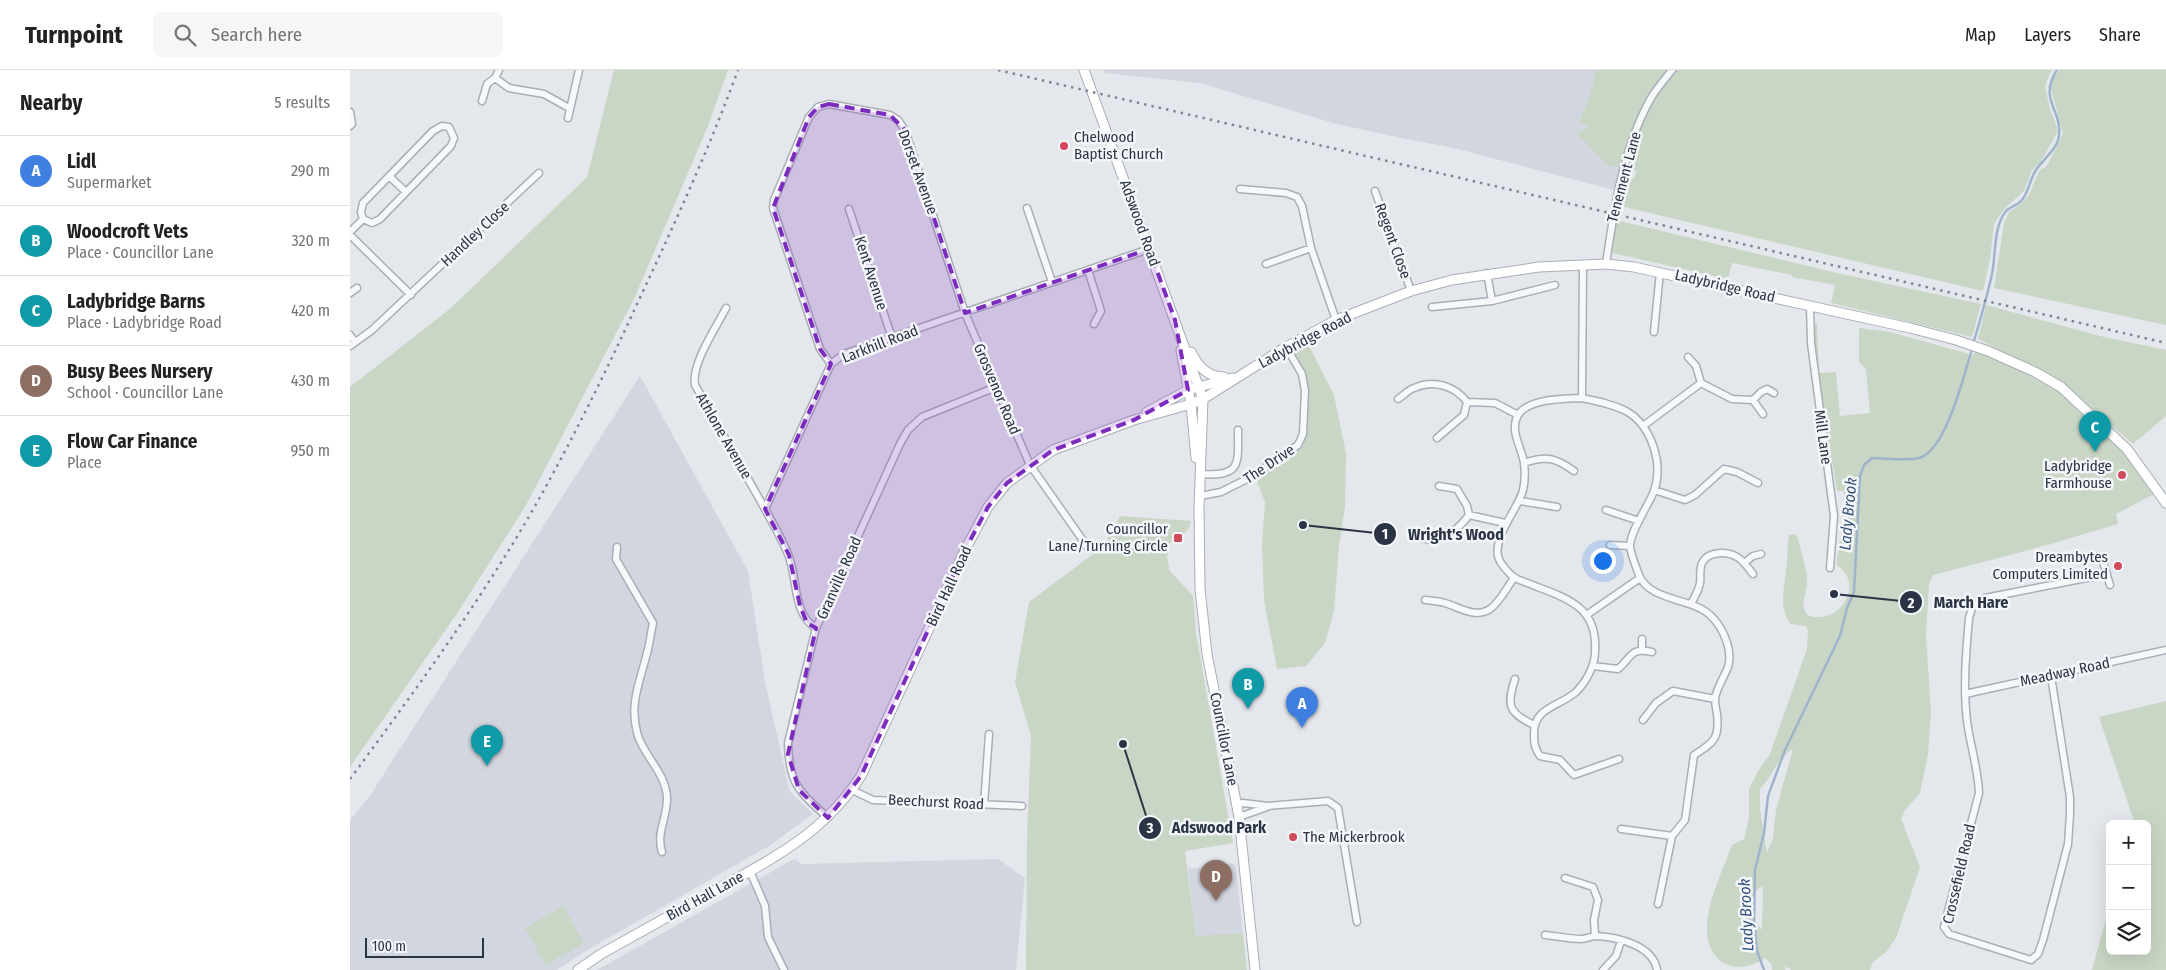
<!DOCTYPE html>
<html lang="en">
<head>
<meta charset="utf-8">
<style>
	:root { --surface:#fff; --page:#f6f6f6; --text:#222; --muted:#767676; --line:#e0e0e0; --accent:#1a73e8 }
	body { margin:0; font-family:"Fira Sans Condensed",sans-serif; background:var(--page); color:var(--text) }
	.controls { position:absolute; right:15px; bottom:15px; display:grid; overflow:hidden; border-radius:8px; box-shadow:0 5px 20px #0002 }
	.controls button { width:45px; height:45px; display:grid; place-items:center; padding:0; border:0; border-bottom:1px solid var(--line); background:var(--surface); color:var(--text); font:25px sans-serif }
	.scale { position:absolute; left:15px; bottom:12px; width:119px; box-sizing:border-box; padding-left:5px; border:2px solid #2b3445; border-top:0; font-size:14px; line-height:18px; white-space:nowrap; color:#2b3445; -webkit-text-stroke:4px #f4f6f9; paint-order:stroke }
	.you { position:absolute; left:1252px; top:490px; width:18px; height:18px; margin:-12px; border:4px solid #fff; border-radius:50%; background:#1a73e8; box-shadow:0 0 0 8px #1a73e833 }
	.badge { display:grid; place-items:center; width:32px; height:32px; border-radius:50%; background:var(--accent); color:#fff; font-size:16px; font-weight:700 }
	.pin { position:absolute; translate:-50% -41px; filter:drop-shadow(0 1px 2px #0008) }
	.pin::after { content:''; position:absolute; top:26px; width:18px; height:15px; background:inherit; clip-path:polygon(0 0,100% 0,50% 100%) }
	.list { margin:0; padding:0; list-style:none }
	h2 { display:flex; justify-content:space-between; align-items:center; height:65px; margin:0; padding:0 20px; font-size:21px }
	h2 small { font-size:16px; font-weight:400; color:var(--muted) }
	.list li { display:grid; grid-template-columns:32px 1fr auto; gap:15px; align-items:center; box-sizing:border-box; height:70px; padding:0 20px; border-top:1px solid var(--line) }
	.list b { display:block; font-size:19px; white-space:nowrap }
	.list p { margin:0; font-size:16px; white-space:nowrap; color:var(--muted) }
	.list em { font-size:16px; font-style:normal; color:var(--muted) }
	.icon { flex:none; width:28px; height:28px; fill:none; stroke:currentColor; stroke-width:2; stroke-linecap:round; stroke-linejoin:round }
	.map { position:relative; flex:none; width:1816px; height:900px; overflow:hidden }
	header { display:flex; align-items:center; gap:30px; box-sizing:border-box; height:70px; padding:0 25px; background:var(--surface); border-bottom:1px solid var(--line) }
	header strong { font-size:24px }
	nav { display:flex; gap:28px; margin-inline-start:auto; font-size:18px }
	.search { width:350px; height:45px; background:var(--page); display:flex; align-items:center; gap:12px; box-sizing:border-box; padding:0 18px; border-radius:8px; color:var(--muted); font-size:19px }
	main { display:flex }
	aside { flex:1; background:var(--surface) }
	.map>svg:first-child { display:block }
	.built { fill:#d2d6de }
	.green { fill:#c9d6c5; fill-rule:evenodd }
	.lines { fill:none; stroke-linecap:round; stroke-linejoin:round }
	.stream { stroke:#9fb4cc; stroke-width:2.5 }
	.street-casing { stroke:#a9aeb7; stroke-width:9 }
	.secondary-casing { stroke:#a9aeb7; stroke-width:11 }
	.street { stroke:#f7f8fa; stroke-width:6 }
	.secondary { stroke:#fff; stroke-width:9 }
	.rail { stroke:#7d8696; stroke-width:2.5; stroke-dasharray:2.5 5; stroke-linecap:butt }
	.marked { fill:#7b2cbf; fill-opacity:0.2; stroke:#7b2cbf; stroke-width:4; stroke-dasharray:10 6; stroke-linejoin:round }
	.poi-dot { fill:#d1495b; stroke:#f4f6f9; stroke-width:2 }
	.labels { text-anchor:middle; dominant-baseline:central; stroke-width:5; stroke-linejoin:round; paint-order:stroke }
	.poi-label { font-size:15px; fill:#2b3445; stroke:#f4f6f9; text-anchor:end }
	.street-label { font-size:15px; fill:#2b3445; stroke:#f4f6f9 }
	.water-label { font-size:16px; font-style:italic; fill:#34527a; stroke:#f4f6f9 }
	.leader { fill:none; stroke:#2b3445; stroke-width:2 }
	.callout-dot { fill:#2b3445; stroke:#f4f6f9; stroke-width:2 }
	.mark-label { font-size:15px; text-anchor:middle; font-weight:bold; fill:#fff }
	.callout-label { font-size:16px; text-anchor:middle; font-weight:bold; fill:#2b3445; stroke:#f4f6f9; stroke-width:5; stroke-linejoin:round; paint-order:stroke }
</style>
</head>
<body>
<header>
<strong>Turnpoint</strong>
<div class="search"><svg class="icon" aria-label="search" viewBox="0 0 24 24"><circle cx="10" cy="10" r="6"/><path d="M15 15l6 6"/></svg>Search here</div>
<nav><a>Map</a><a>Layers</a><a>Share</a></nav>
</header>
<main>
<aside>
<h2>Nearby<small>5 results</small></h2>
<ul class="list">
<li><span class="badge" style="background:#3f7fe0">A</span><div><b>Lidl</b><p>Supermarket</p></div><em>290 m</em></li>
<li><span class="badge" style="background:#0f9aa8">B</span><div><b>Woodcroft Vets</b><p>Place · Councillor Lane</p></div><em>320 m</em></li>
<li><span class="badge" style="background:#0f9aa8">C</span><div><b>Ladybridge Barns</b><p>Place · Ladybridge Road</p></div><em>420 m</em></li>
<li><span class="badge" style="background:#8d6e63">D</span><div><b>Busy Bees Nursery</b><p>School · Councillor Lane</p></div><em>430 m</em></li>
<li><span class="badge" style="background:#0f9aa8">E</span><div><b>Flow Car Finance</b><p>Place</p></div><em>950 m</em></li>
</ul>
</aside>
<div class="map">
<svg width="1816" height="900" viewBox="0 0 1816 900">
	<rect width="100%" height="100%" fill="#e4e7ec"/>
	<path class="built" d="M753 0H1316L1273 84 1264 120 1104 78 1056 69 987 54 850 13 754 3Z
		M290 306 398 501 415 612 440 722 463 744 419 776 234 882 207 900H0V750L19 727Z
		M444 789 452 794 648 789 675 808 666 900H247Z
		M882 793 886 797 893 863 846 867 838 799Z"/>
	<path class="green" d="M264 0H378L358 56 284 229 175 437 108 542 0 697V317L101 238 237 107Z
		M1246 0H1701L1695 16 1700 39 1707 57V63L1690 93 1682 100 1674 121 1654 139 1644 154 1640 189 1633 221 1270 136 1276 106 1283 109 1287 101 1258 95 1228 64 1238 57 1229 51 1240 27Z
		M1709 0H1816V255L1644 218 1654 153 1659 142 1671 134 1679 125 1689 101 1697 96 1713 63 1701 19V13Z
		M1266 150 1487 203 1631 234 1622 267 1481 233 1485 215 1442 207V205L1382 193 1378 209 1262 183Z
		M1636 235 1750 266 1816 280V346L1783 374 1710 311 1628 269Z
		M1467 253 1469 303 1486 302 1490 346 1520 343 1516 299 1509 292V258L1540 262 1612 282 1619 284 1617 295 1622 285 1631 279 1711 317 1757 359 1808 422 1766 444 1768 454 1683 479 1583 505 1579 515 1576 565 1581 643 1578 684 1570 723 1555 740 1551 749 1570 797 1546 868 1536 882 1523 892 1520 900H1442L1435 896 1436 900H1422V895L1415 888C1401 897 1388 900 1373 893 1337 867 1371 807 1382 775L1394 769 1399 748V719L1408 701 1420 684 1457 579 1458 561 1456 556 1440 554C1429 537 1434 520 1436 500 1438 489 1437 477 1439 465L1446 464 1448 469C1451 483 1458 500 1457 514 1457 524 1449 535 1457 544 1460 547 1463 547 1467 547 1495 549 1513 510 1486 495L1493 452 1494 421H1487L1466 293 1464 255ZM1443 679 1426 740 1423 768 1417 783 1410 739V719C1423 706 1427 688 1443 679ZM1413 816 1412 860 1402 848 1400 830 1408 819Z
		M958 274 984 325 996 383 995 436 989 477 984 541 975 573 956 596 927 599 914 530 912 474 915 432 906 409 953 376 957 363 958 319 955 301 943 282Z
		M770 446 841 451C840 463 828 466 820 473L817 487 820 501 843 526 846 563 883 773 835 781 846 866 893 863 897 900H676L677 769 681 666 665 612 679 532 754 476Z
		M1816 631V900H1742L1760 834V881H1797V754H1785L1749 647Z
		M213 836 234 873 196 895 175 858Z"/>
	<g class="lines">
		<path class="stream" d="M1623 274C1630 251 1637 227 1642 204 1646 185 1643 157 1656 141 1660 137 1668 135 1672 130 1679 121 1680 109 1686 100 1693 89 1708 79 1709 65 1712 40 1688 29 1707 0
			M1414 900 1407 881 1404 851 1405 800 1414 763 1418 726 1435 680 1490 566 1497 538 1504 522 1510 406 1514 395 1522 388C1536 388 1555 391 1569 388 1596 381 1614 305 1622 279"/>
		<defs>
			<path id="street" d="M149 0 145 8 159 18 194 24 219 38
				M132 31 137 14 145 8
				M0 42 2 54 0 56
				M218 48 229 0
				M92 56 99 57 104 68 101 76 30 149 22 153 13 149 11 142 13 133 83 61Z
				M39 106 56 122
				M890 119 936 123 947 127 952 136 961 178 986 250
				M1025 121 1061 221
				M677 138 702 212
				M499 139 542 268
				M0 162 13 149
				M0 165 61 225
				M916 194 961 178
				M1256 194C1264 138 1273 78 1301 28 1307 18 1315 9 1322 0
				M1233 195 1232 328C1247 331 1262 334 1276 341 1301 355 1314 393 1304 421 1299 435 1280 461 1280 476 1281 485 1286 497 1289 505 1299 531 1342 528 1360 545 1373 557 1383 580 1378 597 1374 607 1367 618 1365 628 1365 633 1366 639 1367 644 1370 669 1363 673 1344 685L1335 750 1322 766 1271 759
				M738 200 751 241 744 254
				M0 223 7 218
				M1142 231 1205 215
				M1460 236 1461 273 1484 446 1480 498
				M1082 237 1142 231 1137 203
				M376 238C366 258 341 294 345 315L415 439
				M1304 262 1310 202
				M0 265 5 272
				M0 276 22 260 189 103
				M1338 287 1346 296 1351 313
				M481 294 470 279 423 138 424 130 459 47 468 37 479 34 540 45 548 50 555 60 615 243 658 344 680 395 739 479
				M1232 328C1214 329 1179 328 1168 345 1159 361 1172 378 1174 393 1175 401 1175 412 1173 420 1169 439 1137 472 1151 493 1154 497 1159 504 1164 507 1169 511 1179 513 1185 516 1219 529 1248 538 1245 582 1245 596 1236 612 1226 622 1209 637 1183 637 1184 665 1184 674 1185 679 1190 686L1210 690 1224 705 1269 689
				M1048 329C1053 326 1058 320 1064 318 1084 309 1105 316 1117 332L1145 333 1168 345
				M1403 330 1411 322 1417 319 1424 323
				M1293 356 1351 313 1382 329 1403 330 1413 344
				M1087 368 1114 345 1117 332
				M1174 393C1196 385 1206 388 1224 401
				M850 404C892 407 888 394 888 360
				M1089 416 1107 419 1117 436 1119 445
				M1304 420 1335 430 1345 425 1374 399 1387 402 1408 413
				M850 426 871 422 899 408 948 375 953 364 955 321 952 304 936 277
				M1170 431 1207 437
				M1256 440 1289 451
				M1069 467C1073 468 1078 470 1081 470 1096 470 1111 456 1119 445L1155 453
				M1260 475 1280 476
				M267 477 266 489 303 553C301 562 300 571 298 579 291 610 278 633 288 666 295 687 317 705 317 729 317 748 306 763 312 782
				M1753 492 1760 515
				M1394 493 1403 486 1411 484
				M1075 530C1082 531 1089 531 1095 533 1109 537 1125 549 1140 539 1150 532 1157 517 1164 508
				M1341 534C1344 528 1349 520 1350 513 1351 506 1349 500 1352 493 1358 481 1377 481 1387 487 1394 491 1398 498 1403 504
				M1238 544 1290 508
				M466 558C442 544 448 508 438 484 432 469 423 454 415 439L481 294 494 284 799 179
				M1292 569V580
				M1243 596 1268 599C1282 588 1279 577 1302 582
				M1701 606 1720 727V744L1718 774 1693 870 1688 884 1681 890 1599 864 1594 857 1629 723C1628 698 1620 675 1617 651 1613 617 1616 582 1619 548L1622 538 1635 528 1757 504
				M1165 609C1156 636 1159 643 1184 655
				M1615 624 1816 580
				M1293 650 1306 633 1323 621 1365 629
				M502 720 523 730 672 736
				M887 734 893 733 918 736 978 731 988 738 1007 852
				M634 735 639 664
				M889 747 917 737
				M478 748C449 721 439 715 438 673L466 558 550 374 558 360 572 347 646 317
				M400 801 415 836 418 867 434 900
				M1215 808 1243 817 1248 830 1244 850 1245 866
				M1308 834 1322 766
				M1195 865C1207 866 1219 869 1231 869 1236 869 1241 866 1246 866 1267 867 1303 875 1307 900
				M1253 900 1266 886 1271 871"/>
			<path id="secondary" d="M734 0 853 329 849 438 850 519 857 584 889 747 905 900
				M831 280 841 334 846 388
				M841 282C848 296 857 307 874 307
				M797 342 838 320 882 308
				M228 900 251 884C288 863 325 843 362 822 421 790 473 764 511 706L615 480 638 437 657 413 703 380 784 350 841 334 853 329 936 277 986 250 1061 221 1102 210 1189 197 1256 194 1284 197 1560 258 1606 270 1638 281 1685 302 1711 317 1777 379 1816 433"/>
		</defs>
		<use href="#street" class="street-casing"/>
		<use href="#secondary" class="secondary-casing"/>
		<use href="#street" class="street"/>
		<use href="#secondary" class="secondary"/>
		<path class="rail" d="M648 0 1816 273
			M0 709C62 625 124 540 177 450 218 379 254 306 288 232 324 155 359 79 388 0"/>
	</g>
	<path class="marked" d="M479 34 540 45 555 60 615 243 799 179 825 250 838 320 784 350 703 380 657 413 638 437 615 480 511 706 478 748 449 720 438 684 466 558 457 553 450 536 439 485 415 439 481 294 470 279 423 138 459 47 468 37Z"/>
	<g class="poi-dot">
		<circle cx="714" cy="76" r="5"/>
		<circle cx="1772" cy="405" r="5"/>
		<rect x="823" y="463" width="10" height="10" rx="2.5"/>
		<circle cx="1768" cy="496" r="5"/>
		<circle cx="943" cy="767" r="5"/>
	</g>
	<g class="labels">
		<g class="poi-label">
			<text x="724" y="67" text-anchor="start">Chelwood<tspan x="724" dy="17">Baptist Church</tspan></text>
			<text x="1762" y="396">Ladybridge<tspan x="1762" dy="17">Farmhouse</tspan></text>
			<text x="818" y="459">Councillor<tspan x="818" dy="17">Lane/Turning Circle</tspan></text>
			<text x="1758" y="487">Dreambytes<tspan x="1758" dy="17">Computers Limited</tspan></text>
			<text x="953" y="767" text-anchor="start">The Mickerbrook</text>
		</g>
		<g class="street-label">
			<text transform="translate(568 102) rotate(70)">Dorset Avenue</text>
			<text transform="translate(1274 107) rotate(-75)">Tenement Lane</text>
			<text transform="translate(790 153) rotate(70)">Adswood Road</text>
			<text transform="translate(125 164) rotate(-43)">Handley Close</text>
			<text transform="translate(1043 171) rotate(70)">Regent Close</text>
			<text transform="translate(521 203) rotate(72)">Kent Avenue</text>
			<text transform="translate(1375 216) rotate(13)">Ladybridge Road</text>
			<text transform="translate(955 270) rotate(-28)">Ladybridge Road</text>
			<text transform="translate(530 274) rotate(-21)">Larkhill Road</text>
			<text transform="translate(647 319) rotate(67)">Grosvenor Road</text>
			<text transform="translate(374 366) rotate(60)">Athlone Avenue</text>
			<text transform="translate(1473 367) rotate(82)">Mill Lane</text>
			<text transform="translate(919 394) rotate(-34)">The Drive</text>
			<text transform="translate(489 508) rotate(-66)">Granville Road</text>
			<text transform="translate(599 516) rotate(-65)">Bird Hall Road</text>
			<text transform="translate(1715 602) rotate(-12)">Meadway Road</text>
			<text transform="translate(874 669) rotate(79)">Councillor Lane</text>
			<text transform="translate(586 732) rotate(3)">Beechurst Road</text>
			<text transform="translate(1609 804) rotate(-77)">Crossefield Road</text>
			<text transform="translate(355 826) rotate(-29)">Bird Hall Lane</text>
		</g>
		<g class="water-label">
			<text transform="translate(1498 444) rotate(-85)">Lady Brook</text>
			<text transform="translate(1396 845) rotate(-93)">Lady Brook</text>
		</g>
	</g>
	<path class="leader" d="M953 455L1035 464M1484 524L1561 532M773 674L800 758"/>
	<g class="callout-dot">
		<circle cx="953" cy="455" r="5"/>
		<circle cx="1484" cy="524" r="5"/>
		<circle cx="773" cy="674" r="5"/>
		<circle cx="1035" cy="464" r="12"/>
		<circle cx="1561" cy="532" r="12"/>
		<circle cx="800" cy="758" r="12"/>
	</g>
	<g class="mark-label">
		<text x="1035" y="469">1</text>
		<text x="1561" y="538">2</text>
		<text x="800" y="763">3</text>
	</g>
	<g class="callout-label">
		<text x="1106" y="470">Wright's Wood</text>
		<text x="1621" y="538">March Hare</text>
		<text x="869" y="763">Adswood Park</text>
	</g>
</svg>
<div class="controls">
<button>+</button>
<button>−</button>
<button><svg class="icon" aria-label="layers" viewBox="0 0 24 24"><path d="M12 4l9 5-9 5-9-5zM3 14l9 5 9-5"/></svg></button>
</div>
<div class="scale">100 m</div>
<div class="you"></div>
<div class="pin badge" style="left:952px;top:658px;background:#3f7fe0">A</div>
<div class="pin badge" style="left:898px;top:639px;background:#0f9aa8">B</div>
<div class="pin badge" style="left:1745px;top:382px;background:#0f9aa8">C</div>
<div class="pin badge" style="left:866px;top:831px;background:#8d6e63">D</div>
<div class="pin badge" style="left:137px;top:696px;background:#0f9aa8">E</div>
</div>
</main>
</body>
</html>
